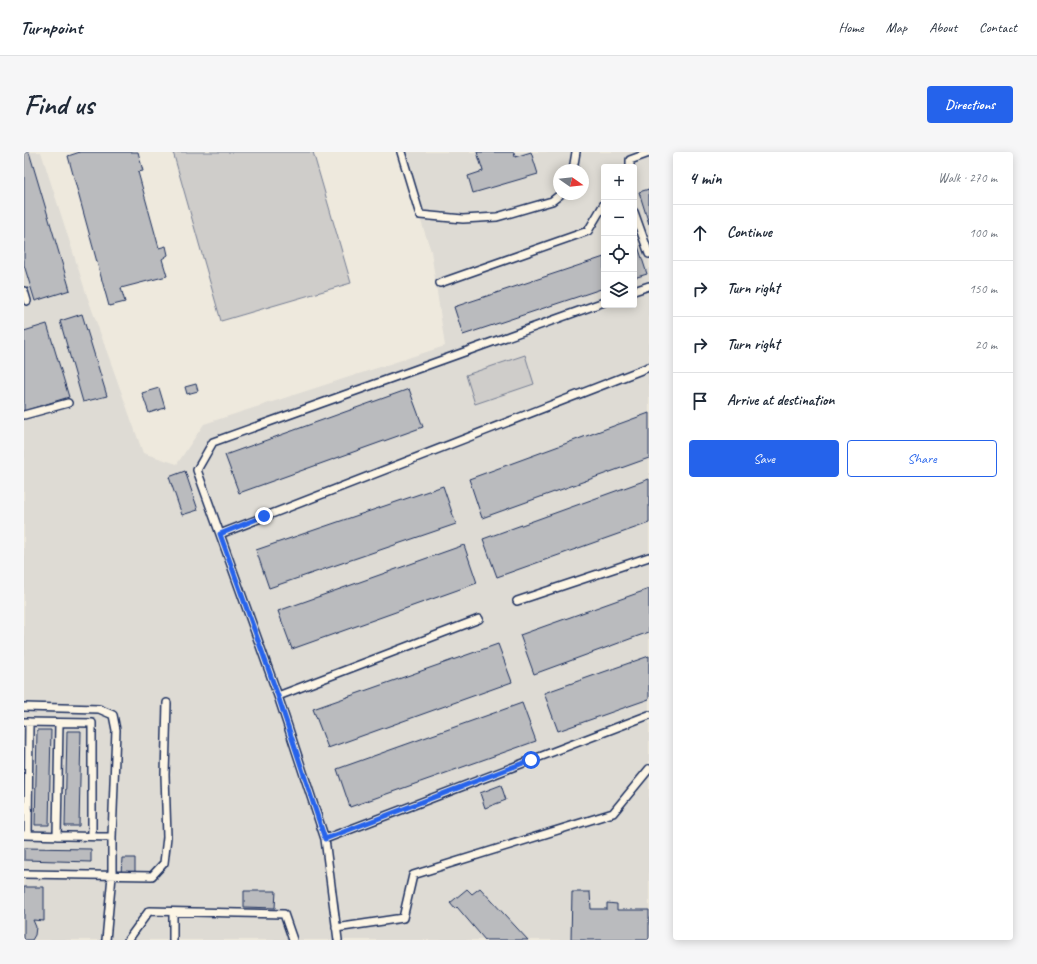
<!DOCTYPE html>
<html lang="en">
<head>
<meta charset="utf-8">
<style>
	:root { --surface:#fff; --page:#f6f6f7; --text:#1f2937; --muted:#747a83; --line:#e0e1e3; --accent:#2563eb }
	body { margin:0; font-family:Caveat,sans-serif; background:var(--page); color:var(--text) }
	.controls { position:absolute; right:12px; top:12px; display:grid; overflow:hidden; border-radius:4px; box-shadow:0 2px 10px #0003 }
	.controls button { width:36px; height:36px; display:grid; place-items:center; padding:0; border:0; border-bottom:1px solid var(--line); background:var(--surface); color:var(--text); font:20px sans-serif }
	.compass { position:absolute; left:529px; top:12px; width:36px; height:36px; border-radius:50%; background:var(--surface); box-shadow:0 2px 10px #0003; rotate:104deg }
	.stop { position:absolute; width:12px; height:12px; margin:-9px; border:3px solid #2563eb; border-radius:50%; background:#fff }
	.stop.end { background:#2563eb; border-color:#fff; box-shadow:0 1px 4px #0008 }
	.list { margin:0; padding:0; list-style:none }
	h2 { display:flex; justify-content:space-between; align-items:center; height:52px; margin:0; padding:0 16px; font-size:17px }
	h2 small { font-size:13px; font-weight:400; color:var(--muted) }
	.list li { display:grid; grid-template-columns:26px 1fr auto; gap:12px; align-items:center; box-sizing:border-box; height:56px; padding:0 16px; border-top:1px solid var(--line) }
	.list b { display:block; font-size:15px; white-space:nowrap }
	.list em { font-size:13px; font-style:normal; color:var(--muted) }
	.actions { display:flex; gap:8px; padding:12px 16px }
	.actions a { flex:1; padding:9px 0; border:1px solid var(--accent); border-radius:4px; text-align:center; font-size:14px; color:var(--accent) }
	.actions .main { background:var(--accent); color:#fff }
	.icon { flex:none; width:22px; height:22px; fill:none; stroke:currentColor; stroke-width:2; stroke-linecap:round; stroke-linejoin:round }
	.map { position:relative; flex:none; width:625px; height:788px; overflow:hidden; border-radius:4px }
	header { display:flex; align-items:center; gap:24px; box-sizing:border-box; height:56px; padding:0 20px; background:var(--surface); border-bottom:1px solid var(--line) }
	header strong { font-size:19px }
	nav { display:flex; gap:22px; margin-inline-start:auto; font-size:14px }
	.intro { display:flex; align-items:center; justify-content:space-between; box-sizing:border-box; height:96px; padding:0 24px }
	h1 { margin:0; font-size:28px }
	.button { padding:10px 18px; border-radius:4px; background:var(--accent); color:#fff; font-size:14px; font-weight:700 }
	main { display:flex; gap:24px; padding:0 24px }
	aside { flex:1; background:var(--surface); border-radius:4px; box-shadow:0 2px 10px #0003 }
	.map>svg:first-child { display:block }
	.built { fill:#dedbd4; fill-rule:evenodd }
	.green { fill:#cfcdca; stroke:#757e94 }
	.building { fill:#babbbe; stroke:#1b2f5e }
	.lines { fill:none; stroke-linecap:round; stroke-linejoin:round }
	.lane-casing { stroke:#1b2f5e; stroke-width:10 }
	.lane { stroke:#fcf5e5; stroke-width:7 }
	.route { stroke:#2563eb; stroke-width:5 }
</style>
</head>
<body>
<header>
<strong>Turnpoint</strong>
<nav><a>Home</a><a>Map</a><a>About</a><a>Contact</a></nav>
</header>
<div class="intro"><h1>Find us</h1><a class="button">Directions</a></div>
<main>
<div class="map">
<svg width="625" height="788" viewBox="0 0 625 788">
	<rect width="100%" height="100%" fill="#eee9dd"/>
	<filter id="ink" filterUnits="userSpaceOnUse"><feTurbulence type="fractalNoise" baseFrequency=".025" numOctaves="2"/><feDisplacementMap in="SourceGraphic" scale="8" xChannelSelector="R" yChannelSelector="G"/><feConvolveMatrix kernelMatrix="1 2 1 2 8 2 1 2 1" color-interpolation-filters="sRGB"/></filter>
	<g filter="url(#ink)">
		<path class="built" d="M0 0H17L62 141 119 301 153 312 180 272 421 194 407 99 374 0H625V788H0ZM580 15H610V153H580ZM535 18H559V42H535Z"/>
		<path class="green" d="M149 0H289L327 131 197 169Z
			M501 203 510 232 451 252 442 223Z"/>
		<path class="building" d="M0 0H5L46 138 11 149 0 113Z
			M56 0H114L119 19 114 20 135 96 142 94 144 103 138 107 143 124 97 136 101 150 85 154 44 4Z
			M453 0H490L491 5 507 0 514 22 449 41 444 24 459 19Z
			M625 37V72L615 40Z
			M614 94 623 122 610 126V95Z
			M580 105V136L439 183 430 155Z
			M58 162 83 244 59 250 36 169Z
			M23 172 45 245 0 259V179Z
			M172 232 174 239 163 242 161 235Z
			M135 236 141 256 125 261 118 241Z
			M385 237 399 275 215 341 201 303Z
			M625 261V306L458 366 445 327Z
			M161 319 174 358 158 363 145 325Z
			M625 327V371L473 425 459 387Z
			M419 334 432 372 245 436 232 398Z
			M440 393 453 431 268 497 254 459Z
			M625 437V480L510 522 496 483Z
			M474 492 488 530 304 596 289 557Z
			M625 504V547L534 579 520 541Z
			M498 551 512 589 326 655 313 617Z
			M13 578H27L25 673H11Z
			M43 579H57L55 674H41Z
			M477 633 482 648 461 656 456 641Z
			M0 696 67 697V710L0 708Z
			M98 706H111V722H97Z
			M0 735H20V769L9 768 12 775 11 783 8 788H0Z
			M456 736 504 788H461L433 755 431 757 426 751 443 737 448 742Z
			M220 739H252L251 756 220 755Z
			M548 740H566L567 757H583V751L593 752V758H625V788H547Z"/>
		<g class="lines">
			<defs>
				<path id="lane" d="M377 0 396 63 439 67 473 65 528 49 537 42
					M606 15V8L625 1
					M549 18 552 0
					M610 60 625 102
					M416 131 564 79 580 52
					M0 139 3 149
					M610 139 625 134
					M0 263 44 251
					M196 382 625 215
					M493 449 625 405
					M254 544 455 467
					M0 555 75 557 89 563 92 578 88 685
					M0 570 68 571V684
					M0 683 88 685V724L82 788
					M4 683 5 570
					M33 684 35 571
					M301 687 625 563
					M0 722 128 724 140 711 143 685 141 623 143 551
					M312 776 379 766 389 723 589 661 625 617
					M104 788 125 759 260 762 269 788
					M149 788V760
					M314 788 301 687 254 544 173 318 189 290 580 150"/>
			</defs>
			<use href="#lane" class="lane-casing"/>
			<use href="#lane" class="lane"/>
		</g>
	</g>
	<g class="lines" filter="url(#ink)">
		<path class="route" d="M240 364 196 382 254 544 301 687 507 608"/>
	</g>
</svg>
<div class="controls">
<button>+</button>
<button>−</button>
<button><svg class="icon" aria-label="locate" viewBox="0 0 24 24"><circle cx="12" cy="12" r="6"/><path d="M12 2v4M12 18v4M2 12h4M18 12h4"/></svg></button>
<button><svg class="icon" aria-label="layers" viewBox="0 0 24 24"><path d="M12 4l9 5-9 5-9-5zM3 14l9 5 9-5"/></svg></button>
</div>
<svg class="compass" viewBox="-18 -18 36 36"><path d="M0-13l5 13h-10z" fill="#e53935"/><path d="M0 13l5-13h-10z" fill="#747a83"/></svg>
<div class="stop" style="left:507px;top:608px"></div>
<div class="stop end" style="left:240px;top:364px"></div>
</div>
<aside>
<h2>4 min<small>Walk · 270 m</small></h2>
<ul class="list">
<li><svg class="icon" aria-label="ahead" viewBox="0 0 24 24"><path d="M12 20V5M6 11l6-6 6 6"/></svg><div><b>Continue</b></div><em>100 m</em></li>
<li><svg class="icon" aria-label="right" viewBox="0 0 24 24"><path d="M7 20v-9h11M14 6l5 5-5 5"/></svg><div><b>Turn right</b></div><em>150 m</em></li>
<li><svg class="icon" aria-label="right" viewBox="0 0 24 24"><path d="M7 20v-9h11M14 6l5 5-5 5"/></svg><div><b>Turn right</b></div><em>20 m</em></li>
<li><svg class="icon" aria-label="arrive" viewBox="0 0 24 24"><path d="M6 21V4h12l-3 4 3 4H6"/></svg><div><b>Arrive at destination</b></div></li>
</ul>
<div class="actions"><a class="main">Save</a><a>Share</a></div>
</aside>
</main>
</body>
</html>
